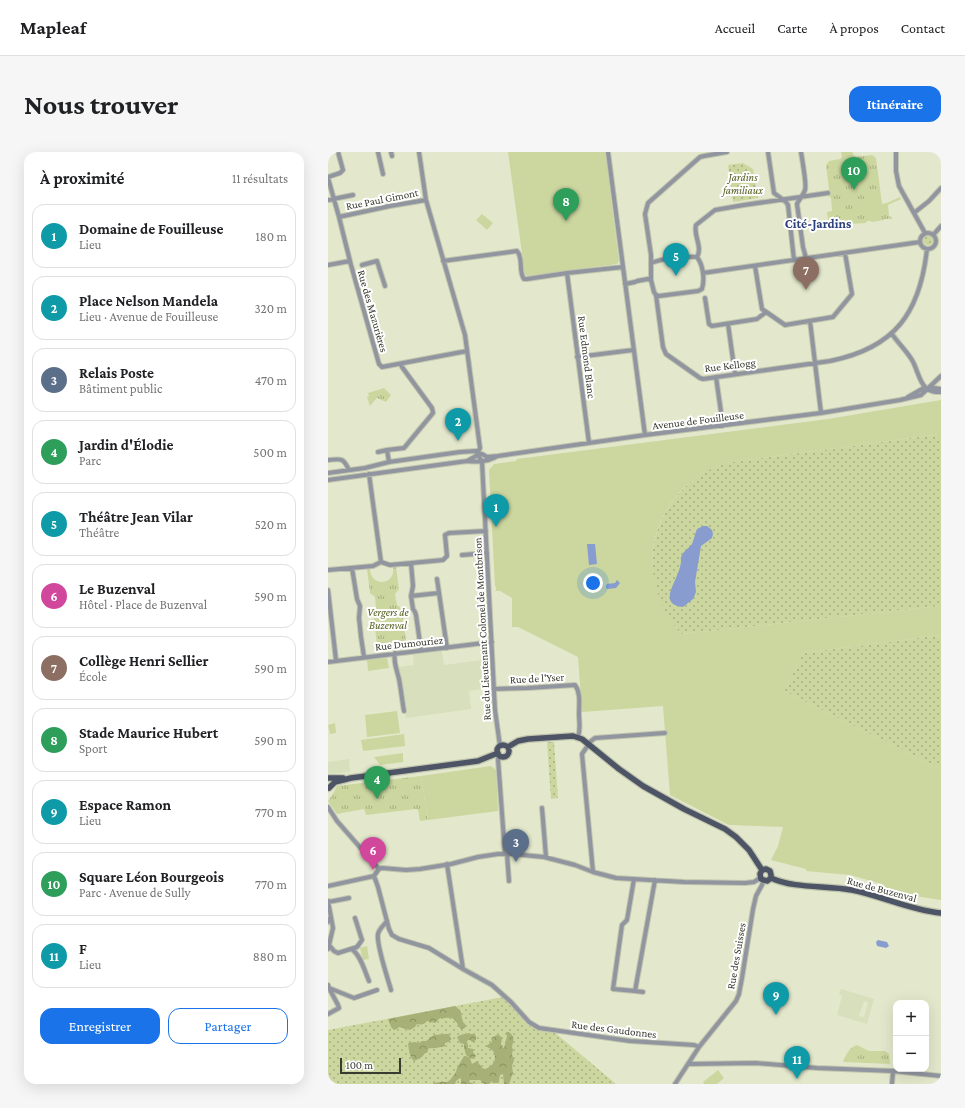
<!DOCTYPE html>
<html lang="fr">
<head>
<meta charset="utf-8">
<style>
	:root { --surface:#fff; --page:#f6f6f6; --text:#202124; --muted:#757577; --line:#e0e0e0; --accent:#1a73e8 }
	body { margin:0; font-family:"Crimson Pro",serif; background:var(--page); color:var(--text) }
	.controls { position:absolute; right:12px; bottom:12px; display:grid; overflow:hidden; border-radius:8px; box-shadow:0 4px 16px #0002 }
	.controls button { width:36px; height:36px; display:grid; place-items:center; padding:0; border:0; border-bottom:1px solid var(--line); background:var(--surface); color:var(--text); font:20px sans-serif }
	.scale { position:absolute; left:12px; bottom:10px; width:61px; box-sizing:border-box; padding-left:4px; border:2px solid #393b30; border-top:0; font-size:11px; line-height:14px; white-space:nowrap; color:#393b30; -webkit-text-stroke:3px #fff; paint-order:stroke }
	.you { position:absolute; left:265px; top:431px; width:14px; height:14px; margin:-10px; border:3px solid #fff; border-radius:50%; background:#1a73e8; box-shadow:0 0 0 6px #1a73e833 }
	.badge { display:grid; place-items:center; width:26px; height:26px; border-radius:50%; background:var(--accent); color:#fff; font-size:13px; font-weight:700 }
	.pin { position:absolute; translate:-50% -33px; filter:drop-shadow(0 1px 2px #0008) }
	.pin::after { content:''; position:absolute; top:21px; width:14px; height:12px; background:inherit; clip-path:polygon(0 0,100% 0,50% 100%) }
	.list { margin:0; padding:0; list-style:none }
	h2 { display:flex; justify-content:space-between; align-items:center; height:52px; margin:0; padding:0 16px; font-size:17px }
	h2 small { font-size:13px; font-weight:400; color:var(--muted) }
	.list li { display:grid; grid-template-columns:26px 1fr auto; gap:12px; align-items:center; box-sizing:border-box; height:64px; margin:0 8px 8px; padding:0 8px; border:1px solid var(--line); border-radius:12px }
	.list b { display:block; font-size:15px; white-space:nowrap }
	.list p { margin:0; font-size:13px; white-space:nowrap; color:var(--muted) }
	.list em { font-size:13px; font-style:normal; color:var(--muted) }
	.actions { display:flex; gap:8px; padding:12px 16px }
	.actions a { flex:1; padding:9px 0; border:1px solid var(--accent); border-radius:12px; text-align:center; font-size:14px; color:var(--accent) }
	.actions .main { background:var(--accent); color:#fff }
	.map { position:relative; flex:none; width:613px; height:932px; overflow:hidden; border-radius:12px }
	header { display:flex; align-items:center; gap:24px; box-sizing:border-box; height:56px; padding:0 20px; background:var(--surface); border-bottom:1px solid var(--line) }
	header strong { font-size:19px }
	nav { display:flex; gap:22px; margin-inline-start:auto; font-size:14px }
	.intro { display:flex; align-items:center; justify-content:space-between; box-sizing:border-box; height:96px; padding:0 24px }
	h1 { margin:0; font-size:28px }
	.button { padding:10px 18px; border-radius:12px; background:var(--accent); color:#fff; font-size:14px; font-weight:700 }
	main { display:flex; gap:24px; padding:0 24px }
	aside { flex:1; background:var(--surface); border-radius:12px; box-shadow:0 4px 16px #0002 }
	.map>svg:first-child { display:block }
	.built { fill:#d8dfbc; fill-rule:evenodd }
	.grass { fill:url(#grass-dots) }
	.forest { fill:url(#forest-crowns) }
	.park { fill:url(#park-tufts) }
	.pitch { fill:#ccd69f }
	.water { fill:#889ccf }
	.lines { fill:none; stroke-linecap:round; stroke-linejoin:round }
	.minor-casing { stroke:#c1c5ad; stroke-width:6 }
	.major-casing { stroke:#c1c5ad; stroke-width:8 }
	.minor { stroke:#9095a0; stroke-width:4 }
	.major { stroke:#4c5466; stroke-width:5.5 }
	.labels { text-anchor:middle; dominant-baseline:central; stroke-width:4; stroke-linejoin:round; paint-order:stroke }
	.park-label { font-size:11px; font-style:italic; fill:#535b1c; stroke:#fff }
	.street-label { font-size:11px; fill:#393b30; stroke:#fff }
	.quarter-label { font-size:13px; font-weight:bold; fill:#2c4079; stroke:#fff }
</style>
</head>
<body>
<header>
<strong>Mapleaf</strong>
<nav><a>Accueil</a><a>Carte</a><a>À propos</a><a>Contact</a></nav>
</header>
<div class="intro"><h1>Nous trouver</h1><a class="button">Itinéraire</a></div>
<main>
<aside>
<h2>À proximité<small>11 résultats</small></h2>
<ul class="list">
<li><span class="badge" style="background:#0f9aa8">1</span><div><b>Domaine de Fouilleuse</b><p>Lieu</p></div><em>180 m</em></li>
<li><span class="badge" style="background:#0f9aa8">2</span><div><b>Place Nelson Mandela</b><p>Lieu · Avenue de Fouilleuse</p></div><em>320 m</em></li>
<li><span class="badge" style="background:#5c6f8a">3</span><div><b>Relais Poste</b><p>Bâtiment public</p></div><em>470 m</em></li>
<li><span class="badge" style="background:#2e9e5b">4</span><div><b>Jardin d'Élodie</b><p>Parc</p></div><em>500 m</em></li>
<li><span class="badge" style="background:#0f9aa8">5</span><div><b>Théâtre Jean Vilar</b><p>Théâtre</p></div><em>520 m</em></li>
<li><span class="badge" style="background:#d1479c">6</span><div><b>Le Buzenval</b><p>Hôtel · Place de Buzenval</p></div><em>590 m</em></li>
<li><span class="badge" style="background:#8d6e63">7</span><div><b>Collège Henri Sellier</b><p>École</p></div><em>590 m</em></li>
<li><span class="badge" style="background:#2e9e5b">8</span><div><b>Stade Maurice Hubert</b><p>Sport</p></div><em>590 m</em></li>
<li><span class="badge" style="background:#0f9aa8">9</span><div><b>Espace Ramon</b><p>Lieu</p></div><em>770 m</em></li>
<li><span class="badge" style="background:#2e9e5b">10</span><div><b>Square Léon Bourgeois</b><p>Parc · Avenue de Sully</p></div><em>770 m</em></li>
<li><span class="badge" style="background:#0f9aa8">11</span><div><b>F</b><p>Lieu</p></div><em>880 m</em></li>
</ul>
<div class="actions"><a class="main">Enregistrer</a><a>Partager</a></div>
</aside>
<div class="map">
<svg width="613" height="932" viewBox="0 0 613 932">
	<defs>
		<pattern id="grass-dots" width="8" height="8" patternUnits="userSpaceOnUse"><rect width="8" height="8" fill="#ccd69f"/><path d="M2 2h.1M6 6h.1" fill="none" stroke="#a7af82" stroke-width="1.8" stroke-linecap="round"/></pattern>
		<pattern id="forest-crowns" width="20" height="18" patternUnits="userSpaceOnUse"><rect width="20" height="18" fill="#a7b077"/><path d="M2 6a3 3 0 1 1 6 0M12 15a3 3 0 1 1 6 0" fill="none" stroke="#899062"/></pattern>
		<pattern id="park-tufts" width="24" height="20" patternUnits="userSpaceOnUse"><rect width="24" height="20" fill="#ccd69f"/><path d="M3 7l-1-3M5 7V3M7 7l1-3M15 17l-1-3M17 17v-4M19 17l1-3" fill="none" stroke="#a7af82"/></pattern>
	</defs>
	<rect width="100%" height="100%" fill="#e3e8cc"/>
	<path class="built" d="M114 499 116 513 161 507 162 536 141 539 143 557 78 566 70 515 86 513 85 503Z
		M21 607 22 620 2 622 0 621V610Z
		M513 837 546 847 539 872 509 863 514 844 511 842ZM536 849 540 851 536 865 531 864Z"/>
	<path class="grass" d="M415 11 425 17 430 46 405 50 400 13Z
		M594.5 88a5.5 5.5 0 1 1 11 0a5.5 5.5 0 1 1-11 0Z
		M613 282V454L353 482C313 438 315 375 358 334 371 322 386 313 404 310Z
		M613 483V617L456 539 475 501Z
		M219 590H226L230 646 223 647Z
		M175 845 199 872 209 877 225 879 288 932H0V878Z"/>
	<path class="forest" d="M127 854 132 858 135 870 138 873 137 876 133 877C129 874 129 866 122 866 119 865 116 867 112 866L107 871 99 869C96 873 93 873 89 872L87 875 82 878 71 875 69 877 66 878 63 875 60 867Z
		M178 880H181C188 886 185 888 184 896L185 897 184 903 186 908 184 914 185 921 181 932H176L175 922 172 923 171 929 169 931H165L163 929 161 932H156L152 928H142L141 930 147 932H133V927L132 926 128 929 127 932H105L106 931 112 930H119L122 928 128 920 129 916 136 904H138L142 906 144 912 149 909 154 916 157 917C165 915 171 905 164 898 162 896 160 896 158 894L164 890 163 886 169 883H171L174 886 173 892 174 895 176 896 179 884Z
		M141 881 143 882H147C148 885 149 887 146 890H144L142 888H140L139 890 140 893V896L145 897V900L148 904 146 906 144 907 138 903 136 896V892L132 891 129 885C135 881 137 883 141 881Z
		M117 882H121L123 887 121 890 117 891V894C111 895 107 897 101 896L99 901H97C94 906 91 907 86 909 81 904 81 898 80 891L87 890 91 891 94 889H98L106 883Z"/>
	<path class="park" d="M513 0H525V3L528 5 544 3 548 6 554 52 559 51 572 45 573 47 560 53 561 64 564 65V67H557L556 68 544 70 542 69H539L538 71 521 72 520 73 507 75 501 74 499 60 504 59 503 46 500 44V39L501 37 498 13 501 9 512 7 514 5Z
		M56 236 63 243 58 250 49 246 42 254 39 245 41 244 40 241Z
		M65 415H68L71 437 67 442 69 453 74 457 79 496 72 497 70 496 57 497 55 499 50 500 45 460 48 456 47 445 42 441 39 417H42C43 436 68 433 65 415Z
		M93 624 100 668 92 669 90 658 88 657 38 663 36 657 9 662 0 649 5 642 9 634Z
		M529 893 541 899H557L561 902 562 912 515 910C518 902 521 896 529 893Z"/>
	<path class="pitch" d="M180 0H277L291 109 289 112 200 124 197 123Z
		M518 13 519 21 505 23 504 15Z
		M548 39 552 64 540 66 536 41Z
		M154 62 165 71 159 78 148 68Z
		M613 248V282L404 310C386 313 371 322 358 334 347 344 338 357 332 371 316 408 327 453 353 482L613 454V483L475 501 456 539 613 617V748L561 740 554 732 522 723 478 719V717L443 708 450 694 455 675 401 673 342 643 335 554 254 560 250 505 190 475H184V446L172 439H167L168 438V435L167 434 161 318 166 312 188 309 189 307 500 267Z
		M59 506 61 516 40 519 39 508Z
		M69 559 72 581 39 585 37 563Z
		M7 571 8 581 2 582 0 573Z
		M76 582 77 594 35 599 33 588Z
		M75 601V610L52 613 46 605Z
		M163 614 168 618 170 659 100 668 93 624Z
		M39 794 41 807 35 808 32 796Z
		M390 918 396 926 389 932H376L375 930Z"/>
	<path class="water" d="M375 374H379L384 378 385 382 384 386 373 394 367 430 368 440 365 447 355 455C331 453 346 433 350 421 351 418 353 413 353 409 353 405 352 408 354 403 356 399 361 396 364 392 366 387 367 382 369 377Z
		M259 392H267L269 412 261 413Z
		M289 428 292 431 288 436 280 437 278 436V434L279 432 287 431Z
		M550 788 559 790 561 794 558 796 549 794 548 790Z"/>
	<g class="lines">
		<defs>
			<path id="minor" d="M50 0 55 22
				M63 0 64 4
				M91 0 98 48 137 183 152 296 148 304 139 309
				M280 0 317 283
				M399 0 376 4 372 5 320 51 317 62 323 103V128L326 140 328 143 335 195 338 202 372 226 375 227 502 209C567 196 592 161 599 97
				M440 0 446 41 458 50 460 53 466 108
				M473 0C474 7 479 33 477 38 475 44 471 47 469 52L475 95 478 106
				M568 0V19L571 34 597 81
				M0 25 12 21 15 18 10 0
				M0 26 11 65
				M0 48 25 43
				M98 48 62 54 11 65 23 113 51 212 54 215 139 199
				M586 61 601 49 613 36
				M592 89a8 8 0 1 1 16 0a8 8 0 1 1-16 0Z
				M606 82 613 74
				M369 105C375 95 365 83 368 73L387 58 416 53 500 41
				M115 109 189 99C196 107 190 119 196 127H199L239 121 295 115
				M323 111C336 106 356 104 369 105
				M0 113 22 109
				M34 113 49 109 57 134
				M427 114 434 157 457 173 505 165 524 142 517 101
				M239 121 261 291
				M375 121 592 90
				M309 129 320 127 323 128
				M297 132 307 130
				M328 143 331 144 370 139 374 137C377 127 375 113 369 105
				M377 146 381 172 384 174 429 167 438 160
				M482 169 493 261
				M400 172 407 222
				M564 182C570 191 578 198 584 208 589 216 591 230 598 236 603 240 607 240 613 240
				M249 205 305 198
				M388 225 395 274
				M580 245 594 237 599 238 606 236 613 237
				M50 300 59 298
				M150 302H154L159 305 170 304 317 283 493 261 572 248 593 243 613 224
				M0 308C13 307 15 305 21 318
				M61 310 59 298 76 296 105 261 104 256 74 215 73 212
				M0 321 37 316 61 310 132 300 148 299 154 310 167 558 172 594
				M41 322 53 410
				M0 328 139 309C150 310 158 310 168 305
				M134 403 159 401
				M53 410 62 413 115 408 119 404 117 383 121 381 158 379
				M83 411 85 434 83 444 85 457 87 460 88 463 93 498
				M24 416 29 447 32 454 31 466 33 485 36 505
				M0 418 45 414 53 410
				M109 427 119 496
				M0 438 8 508
				M83 444 111 441
				M67 501C65 510 69 518 71 527 73 537 74 548 76 559
				M0 510 164 490
				M166 537 200 536 247 533C253 541 251 553 251 562 251 570 253 577 250 585
				M172 603 170 607 177 702
				M0 655 9 669 51 717
				M214 656 218 705
				M179 702 181 729
				M119 712 135 817
				M265 720 254 602 263 589 267 586 337 581
				M46 724 50 735 61 777 64 783 71 787 101 796 135 817 164 833 183 850 201 870 211 876 302 889 366 893 371 895
				M46 724 51 717 54 716 78 718 92 717 123 712 150 705 170 702H184L216 705 247 713 265 720 288 726 356 730 417 731 426 730 432 726
				M306 727 299 768 294 773 285 837 307 839 327 728
				M0 734 46 724
				M0 749 5 776 0 797
				M0 750 21 746
				M0 767V770
				M59 769C56 773 51 777 50 782 48 792 60 827 63 838
				M1 793 6 799 10 801 29 795 34 788 27 766
				M23 797C32 801 37 820 41 829
				M0 833 1 836 26 846 49 838
				M307 839 315 840
				M0 862 11 856 10 853 1 836
				M362 912 428 911 489 916 565 919 613 924
				M347 932 371 895 408 849 411 842 414 826 425 757 428 744 434 733 435 729
				M564 932 565 919"/>
			<path id="major" d="M169 599a6 6 0 1 1 12 0a6 6 0 1 1-12 0Z
				M180 595 190 589 200 587 245 584 254 587 291 617 315 634 356 657 397 677 408 685 421 698 434 718
				M0 626H15
				M1 636 7 630 23 626 150 609 170 601
				M434 718 432 722 433 727 439 729 443 726
				M434 718 438 717 442 719 443 723V726
				M443 726C467 737 498 733 524 738 554 744 582 758 613 761"/>
		</defs>
		<use href="#minor" class="minor-casing"/>
		<use href="#major" class="major-casing"/>
		<use href="#minor" class="minor"/>
		<use href="#major" class="major"/>
	</g>
	<g class="labels">
		<g class="park-label">
			<text x="415" y="25">Jardins<tspan x="415" dy="13">familiaux</tspan></text>
			<text x="60" y="460">Vergers de<tspan x="60" dy="13">Buzenval</tspan></text>
		</g>
		<g class="street-label">
			<text transform="translate(54 47) rotate(-11)">Rue Paul Gimont</text>
			<text transform="translate(45 159) rotate(74)">Rue des Mazurières</text>
			<text transform="translate(259 205) rotate(83)">Rue Edmond Blanc</text>
			<text transform="translate(402 213) rotate(-7)">Rue Kellogg</text>
			<text transform="translate(370 268) rotate(-7)">Avenue de Fouilleuse</text>
			<text transform="translate(154 477) rotate(-93)">Rue du Lieutenant Colonel de Montbrison</text>
			<text transform="translate(81 491) rotate(-6)">Rue Dumouriez</text>
			<text transform="translate(209 526) rotate(-3)">Rue de l'Yser</text>
			<text transform="translate(554 737) rotate(15)">Rue de Buzenval</text>
			<text transform="translate(408 804) rotate(-80)">Rue des Suisses</text>
			<text transform="translate(286 877) rotate(7)">Rue des Gaudonnes</text>
		</g>
		<g class="quarter-label">
			<text x="490" y="71">Cité-Jardins</text>
		</g>
	</g>
</svg>
<div class="controls">
<button>+</button>
<button>−</button>
</div>
<div class="scale">100 m</div>
<div class="you"></div>
<div class="pin badge" style="left:168px;top:375px;background:#0f9aa8">1</div>
<div class="pin badge" style="left:130px;top:289px;background:#0f9aa8">2</div>
<div class="pin badge" style="left:188px;top:710px;background:#5c6f8a">3</div>
<div class="pin badge" style="left:49px;top:647px;background:#2e9e5b">4</div>
<div class="pin badge" style="left:348px;top:124px;background:#0f9aa8">5</div>
<div class="pin badge" style="left:45px;top:718px;background:#d1479c">6</div>
<div class="pin badge" style="left:478px;top:138px;background:#8d6e63">7</div>
<div class="pin badge" style="left:238px;top:69px;background:#2e9e5b">8</div>
<div class="pin badge" style="left:448px;top:863px;background:#0f9aa8">9</div>
<div class="pin badge" style="left:526px;top:38px;background:#2e9e5b">10</div>
<div class="pin badge" style="left:469px;top:927px;background:#0f9aa8">11</div>
</div>
</main>
</body>
</html>
